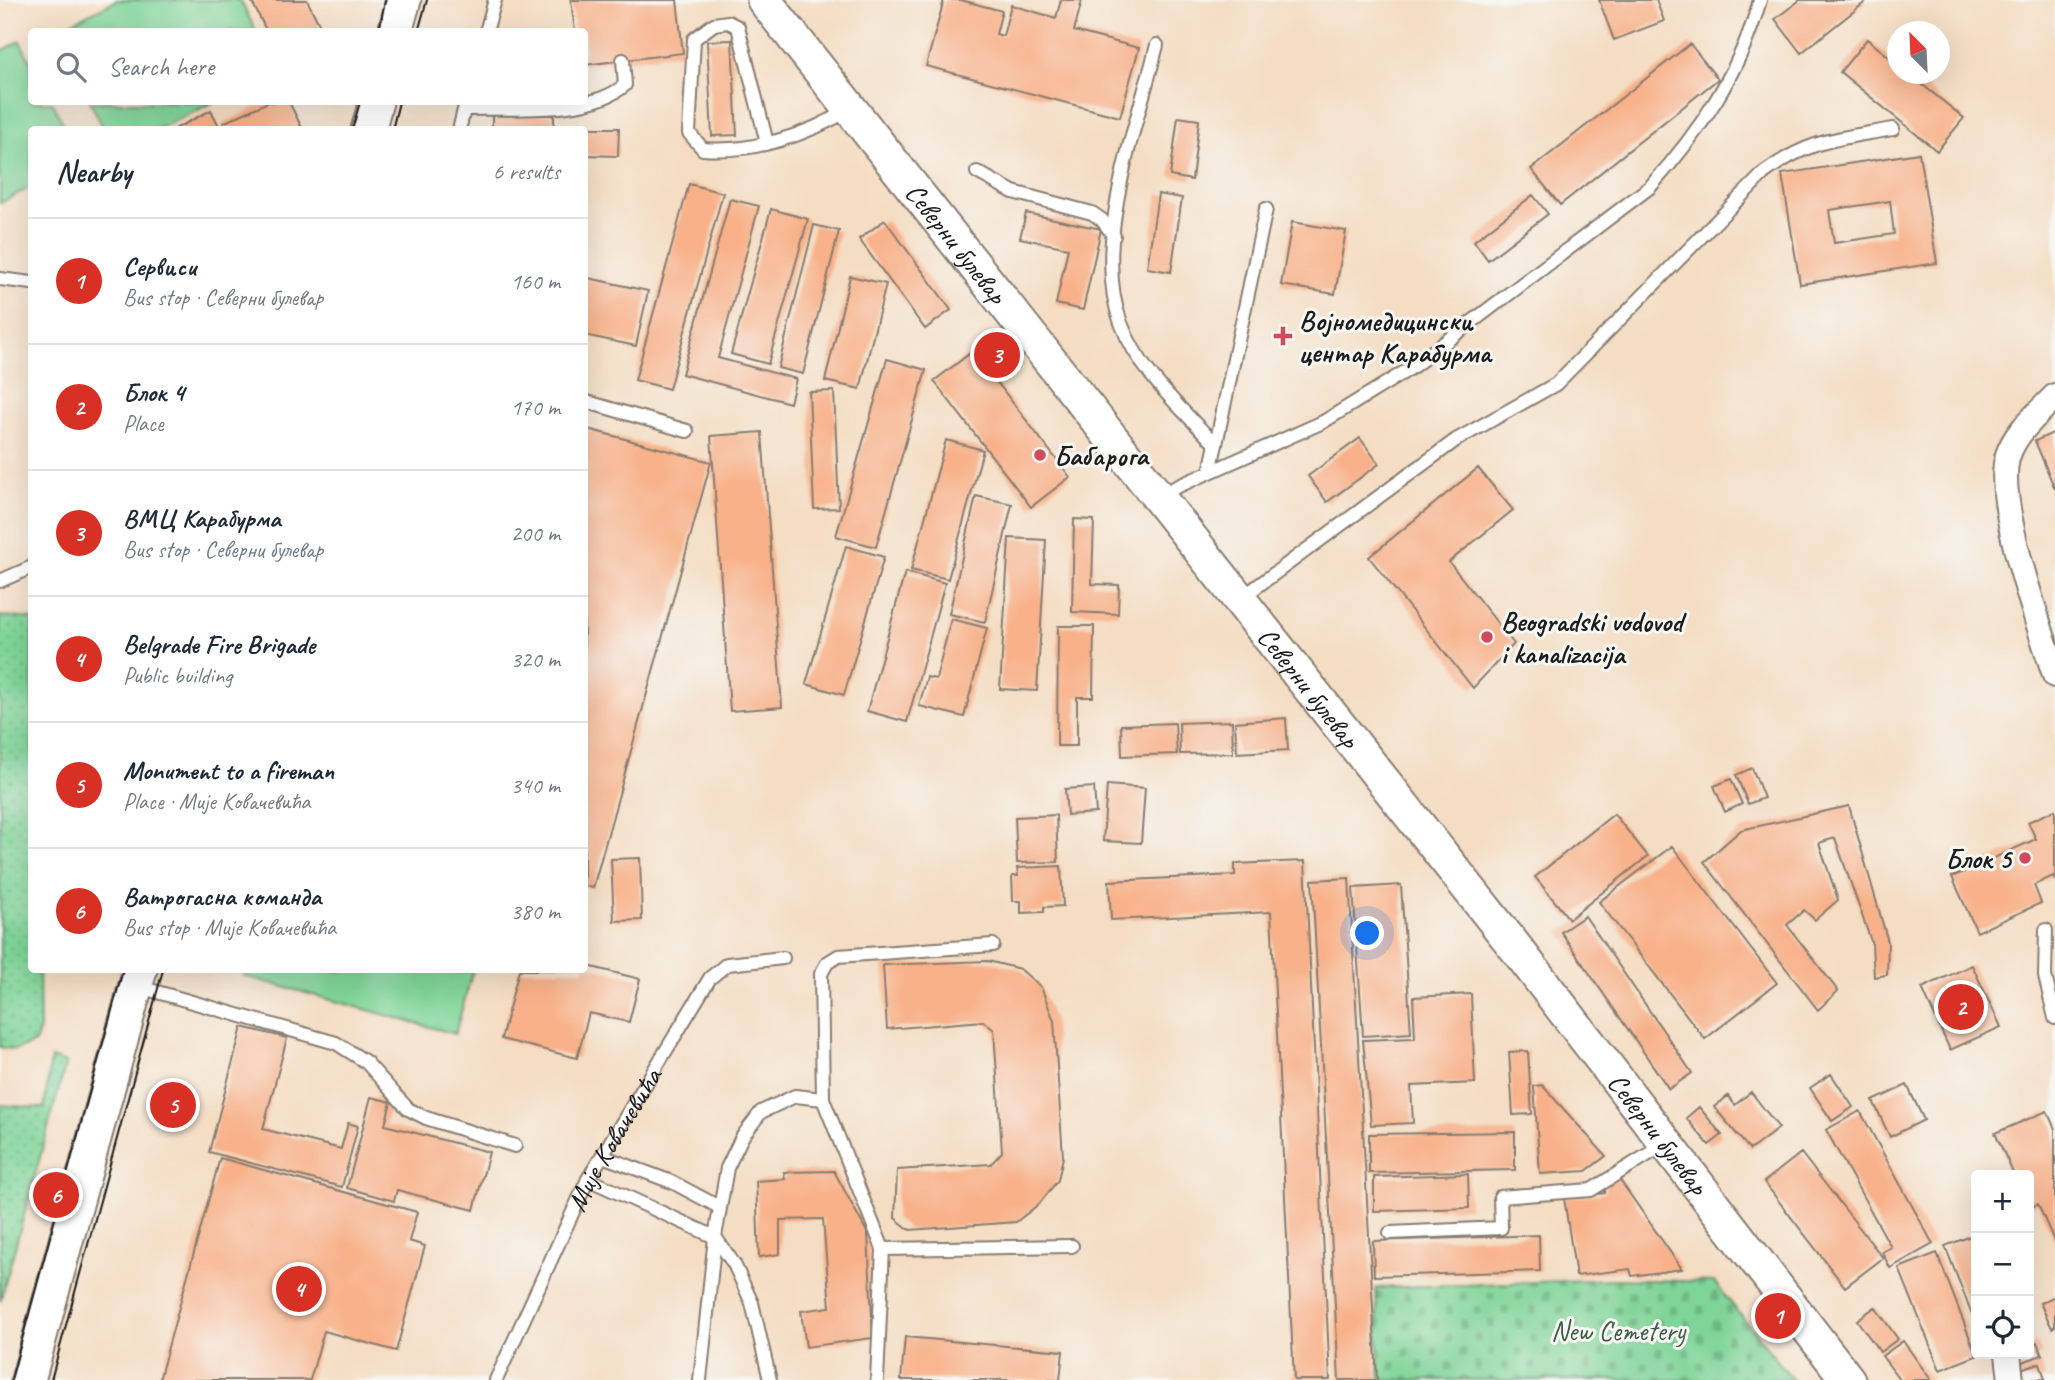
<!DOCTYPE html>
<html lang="en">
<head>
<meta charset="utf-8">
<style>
	:root { --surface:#fff; --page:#f6f6f7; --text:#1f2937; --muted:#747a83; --line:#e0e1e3; --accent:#d93025 }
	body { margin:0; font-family:Caveat,sans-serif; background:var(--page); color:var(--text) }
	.controls { position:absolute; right:21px; bottom:21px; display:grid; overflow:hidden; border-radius:7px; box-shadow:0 7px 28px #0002 }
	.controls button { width:63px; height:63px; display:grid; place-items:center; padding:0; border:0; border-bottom:2px solid var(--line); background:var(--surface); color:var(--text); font:35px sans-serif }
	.compass { position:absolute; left:1887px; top:21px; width:63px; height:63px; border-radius:50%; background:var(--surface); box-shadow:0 7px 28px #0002; rotate:336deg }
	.you { position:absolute; left:1368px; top:934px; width:24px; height:24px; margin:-18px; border:5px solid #fff; border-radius:50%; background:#1a73e8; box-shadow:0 0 0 10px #1a73e833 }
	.badge { display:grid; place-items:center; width:46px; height:46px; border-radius:50%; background:var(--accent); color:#fff; font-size:23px; font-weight:700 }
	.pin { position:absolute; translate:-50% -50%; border:4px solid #fff; box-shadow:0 2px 7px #0006 }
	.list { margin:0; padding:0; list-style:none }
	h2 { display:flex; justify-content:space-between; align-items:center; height:91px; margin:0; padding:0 28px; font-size:30px }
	h2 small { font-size:23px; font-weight:400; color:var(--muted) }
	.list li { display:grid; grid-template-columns:46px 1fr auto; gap:21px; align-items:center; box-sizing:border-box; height:126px; padding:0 28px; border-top:2px solid var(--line) }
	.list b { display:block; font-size:26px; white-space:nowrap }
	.list p { margin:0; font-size:23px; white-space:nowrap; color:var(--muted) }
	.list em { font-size:23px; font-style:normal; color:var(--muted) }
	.icon { flex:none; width:38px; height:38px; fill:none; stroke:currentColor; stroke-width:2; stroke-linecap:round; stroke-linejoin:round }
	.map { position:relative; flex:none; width:2055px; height:1380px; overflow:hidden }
	.search { position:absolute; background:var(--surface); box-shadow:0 7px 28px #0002; left:28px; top:28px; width:560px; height:77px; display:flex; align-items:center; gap:18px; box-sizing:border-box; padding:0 24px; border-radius:7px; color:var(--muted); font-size:26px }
	.panel { position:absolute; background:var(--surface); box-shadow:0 7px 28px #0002; left:28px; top:126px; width:560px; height:847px; border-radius:7px }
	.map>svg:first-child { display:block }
	.grass { fill:url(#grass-dots); stroke:#4e785a; stroke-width:2 }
	.cemetery { fill:url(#cemetery-stones); stroke:#4e785a; stroke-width:2 }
	.pitch { fill:#7fd497; stroke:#4e785a; stroke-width:2 }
	.building { fill:#f8b189; fill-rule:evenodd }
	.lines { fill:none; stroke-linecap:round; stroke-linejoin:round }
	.lane-casing { stroke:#887c70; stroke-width:16 }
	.street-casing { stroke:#887c70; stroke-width:28 }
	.secondary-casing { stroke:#887c70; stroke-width:37 }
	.lane { stroke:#fff; stroke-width:12 }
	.street { stroke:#fff; stroke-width:24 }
	.secondary { stroke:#fff; stroke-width:33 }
	.tram { stroke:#1c1c1c; stroke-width:2 }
	.poi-dot { fill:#d1495b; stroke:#f6f6f2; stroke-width:2.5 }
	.labels { text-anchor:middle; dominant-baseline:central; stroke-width:6; stroke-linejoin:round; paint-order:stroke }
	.street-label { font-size:28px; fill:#1c1c1c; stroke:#f6f6f2 }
	.poi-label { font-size:28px; font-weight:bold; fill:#1c1c1c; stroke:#f6f6f2; text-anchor:start }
	.park-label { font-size:28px; fill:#3f5c47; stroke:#f6f6f2 }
</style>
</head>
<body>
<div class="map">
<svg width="2055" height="1380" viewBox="0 0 2055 1380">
	<defs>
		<pattern id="grass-dots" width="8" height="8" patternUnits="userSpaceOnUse" patternTransform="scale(1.75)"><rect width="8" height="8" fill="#7fd497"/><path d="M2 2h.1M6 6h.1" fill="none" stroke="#6db582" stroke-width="1.8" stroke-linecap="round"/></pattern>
		<pattern id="cemetery-stones" width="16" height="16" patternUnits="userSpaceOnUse" patternTransform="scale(1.75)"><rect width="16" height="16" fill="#7fd497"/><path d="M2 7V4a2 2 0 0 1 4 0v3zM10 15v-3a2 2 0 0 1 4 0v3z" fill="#6db582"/></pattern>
	</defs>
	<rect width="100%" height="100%" fill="#f6f6f2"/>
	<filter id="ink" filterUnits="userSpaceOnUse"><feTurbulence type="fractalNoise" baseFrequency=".0143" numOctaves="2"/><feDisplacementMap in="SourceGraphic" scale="14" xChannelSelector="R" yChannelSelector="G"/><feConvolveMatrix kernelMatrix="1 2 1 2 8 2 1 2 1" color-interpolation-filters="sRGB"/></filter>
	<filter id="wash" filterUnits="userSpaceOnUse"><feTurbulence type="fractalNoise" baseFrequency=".00686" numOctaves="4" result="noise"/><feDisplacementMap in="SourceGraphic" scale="28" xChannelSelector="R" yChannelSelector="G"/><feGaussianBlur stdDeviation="1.57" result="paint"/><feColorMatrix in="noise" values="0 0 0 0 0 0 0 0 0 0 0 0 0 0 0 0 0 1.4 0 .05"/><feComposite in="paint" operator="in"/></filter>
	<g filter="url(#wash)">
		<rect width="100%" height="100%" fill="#f4ddc3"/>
		<path class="grass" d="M0 616 32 619V970H39L40 1029 35 1043 15 1050 0 1047Z
			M51 1058 66 1063 0 1302V1105L44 1108Z"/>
		<path class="cemetery" d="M1615 1279 1714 1282 1793 1380H1380L1376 1288Z"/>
		<path class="pitch" d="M117 0H240L256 31H55Z
			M20 41 31 63 32 102H52L66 129 32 130 31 187 0 203V52Z
			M90 102H214L158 129H104Z
			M246 970H473L455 1034 244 976Z"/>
		<g id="blocks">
			<path class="building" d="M256 0H307L323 32H267L252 2Z
				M571 0H677L683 53 584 65V32H575Z
				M944 0H961L1002 11 996 34 1003 36 1011 5 1056 18 1061 0H1082L1074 31 1139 48 1120 117 926 66Z
				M1599 0H1656L1664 21 1614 40Z
				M1800 0H1868L1801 53 1775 19Z
				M1867 39 1898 64V74H1909L1964 118 1937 151 1840 72Z
				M732 40 737 135 712 136 707 41Z
				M1690 44 1718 79 1560 205 1531 169Z
				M268 102H289L303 130H226L223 123Z
				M211 110 221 130H173Z
				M492 114 554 115V130H492Z
				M1178 117 1199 120 1192 180 1170 176Z
				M584 128H619L618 156 584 155Z
				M1919 153 1937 263 1800 284 1782 174ZM1890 201 1894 234 1834 243 1829 210Z
				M689 184 723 193 669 389 635 380Z
				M1158 194 1182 198 1171 272 1147 268Z
				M1533 195 1548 214 1488 260 1474 241Z
				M730 199 759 206 718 358 796 379 790 403 682 374Z
				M771 209 808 219 768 364 731 354Z
				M1026 213 1101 229 1083 310 1056 304 1068 248 1020 238Z
				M885 220 951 310 925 329 859 239Z
				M1292 222 1346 231 1335 294 1281 285Z
				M814 225 839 231 803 374 778 368Z
				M850 276 886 284 860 389 825 381Z
				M584 277 648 291 636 346 584 335Z
				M973 351 1070 477 1031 507 934 381Z
				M887 359 926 370 876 547 836 536Z
				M834 391 839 508 814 509 809 392Z
				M584 428 711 462 593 888 584 886Z
				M762 432 782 707 730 711 711 436Z
				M2055 432V489L2035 441Z
				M1360 438 1379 464 1327 502 1308 476Z
				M946 440 983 450 948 579 911 570Z
				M1478 468 1513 510 1449 562 1514 644 1473 688 1369 557Z
				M976 496 1012 504 985 622 949 614Z
				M1074 519 1094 520 1092 584 1119 585 1118 614 1072 612Z
				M1009 538 1046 540 1037 691 1000 689Z
				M846 546 884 557 844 695 806 684Z
				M905 572 945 583 907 722 867 711Z
				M951 619 987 628 964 717 919 706 927 677 936 679Z
				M1058 626H1094L1093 697H1077V746H1057Z
				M1286 718 1288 750 1237 753 1235 722Z
				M1232 721 1233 753 1180 754 1179 723Z
				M1175 723 1177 754 1122 756 1121 725Z
				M1752 768 1764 798 1748 804 1736 775Z
				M1731 779 1742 804 1725 812 1714 786Z
				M1107 785 1145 788 1141 843 1103 841Z
				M1094 787 1096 813 1067 815 1065 789Z
				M1849 806 1888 942 1887 975 1874 977 1872 944 1835 838 1819 843 1838 900 1815 920 1804 910 1787 925 1838 991 1818 1010 1704 862 1741 830Z
				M2055 810V881L2053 876 2034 885 2041 903 1977 932 1952 877 2036 839 2028 822Z
				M1614 814 1648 856 1569 919 1535 877Z
				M1056 815 1058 862 1017 863 1015 817Z
				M1672 846 1777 983 1705 1039 1599 902Z
				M640 858 642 920 614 921 611 859Z
				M1305 861 1330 1380H1294L1271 912 1111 920 1109 881 1235 875V864Z
				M1061 866 1063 906 1044 907V912L1021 913V901H1013L1012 876H1018L1017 868Z
				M1349 878 1377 1380H1339L1312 880Z
				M1401 885 1411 1033 1363 1036 1353 888Z
				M1585 916 1692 1073 1669 1089 1561 932Z
				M988 961 1020 969 1041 987 1054 1021 1063 1157 1058 1180 1039 1204 1016 1222 910 1230 895 1218 897 1170 991 1164 1002 1152 994 1030 983 1021 887 1029 883 965Z
				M584 965 640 979 629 1022 589 1013 577 1058 501 1039 519 970H584Z
				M1972 965 2001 1027 1950 1050 1922 988Z
				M1471 994 1475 1083 1411 1086 1413 1123 1371 1125 1363 1040 1415 1038 1413 997Z
				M242 1027 287 1038 263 1129 341 1149 348 1123 358 1126 342 1187 209 1152Z
				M1528 1051 1532 1114 1513 1115 1509 1052Z
				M1831 1074 1853 1107 1832 1121 1810 1088Z
				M1542 1085 1606 1156 1586 1171 1540 1174 1534 1086Z
				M1907 1085 1924 1120 1890 1137 1873 1101Z
				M1751 1092 1779 1128 1750 1150 1714 1107 1728 1096 1735 1105Z
				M371 1097 391 1102 385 1125 489 1152 474 1210 397 1190 394 1201 347 1188Z
				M1699 1107 1722 1135 1709 1145 1686 1118Z
				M1860 1111 1933 1244 1890 1268 1882 1252 1891 1247 1826 1130Z
				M2047 1111 2055 1129V1243L2038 1204 2029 1208V1175H2014L1995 1133Z
				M1515 1132V1170L1369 1173V1134Z
				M1801 1153 1883 1258 1845 1287 1764 1182Z
				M220 1158 417 1212 409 1241 425 1246 396 1351 324 1331 310 1380H159Z
				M834 1171 868 1234 873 1338 806 1347 801 1311 830 1307 823 1219 780 1220V1254L759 1257 756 1181 785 1179 784 1172Z
				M1468 1174 1469 1208 1374 1211V1177Z
				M1605 1180H1620L1682 1269 1632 1276 1630 1269 1576 1276 1564 1198 1605 1193Z
				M1976 1234V1324L1945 1246Z
				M1539 1235 1540 1271 1374 1276 1373 1241Z
				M1937 1253 1976 1354H1981L1940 1370 1899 1268Z
				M2055 1296V1326L2052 1328 2040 1303Z
				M1875 1307 1898 1339 1880 1352 1857 1320Z
				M905 1337 1063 1351 1060 1380H901Z
				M1903 1341 1931 1380H1900L1882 1356Z
				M2037 1342 2042 1355 2020 1363 2017 1354H2029V1345Z
				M2040 1363 2045 1379 2016 1380 2014 1371Z"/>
		</g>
	</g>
	<g filter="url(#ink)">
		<use href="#blocks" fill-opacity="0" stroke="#887c70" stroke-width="2"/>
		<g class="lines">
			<defs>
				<g id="lane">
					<path d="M486 32 495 0"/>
					<path d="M1157 45C1137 125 1091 244 1121 323 1139 372 1182 409 1216 445"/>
					<path d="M465 109C511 107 589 116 625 85L623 60"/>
					<path d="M459 130 466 102"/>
					<path d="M767 143 738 27 728 22 714 24 694 39 689 133 703 149C753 153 808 135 850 109"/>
					<path d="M977 172 1013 192 1092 213 1102 220 1114 236"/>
					<path d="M0 279 32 283"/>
					<path d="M584 401 687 431"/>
					<path d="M1210 472 1266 209"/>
					<path d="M1160 499 1174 488 1323 422 1411 368 1650 187C1700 132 1740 72 1760 0"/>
					<path d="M0 581 32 567"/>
					<path d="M1240 599 1456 440 1556 384 1764 173C1809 139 1839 139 1893 129"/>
					<path d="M2046 930 2045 976 2055 1018"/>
					<path d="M136 986 336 1043 366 1062 408 1109 426 1118 515 1146"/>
					<path d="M602 1156 672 1182 719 1207"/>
					<path d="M588 1179 715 1237 734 1264 752 1303 770 1380"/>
					<path d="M1390 1233 1501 1228 1500 1197 1591 1190 1665 1144"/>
					<path d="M883 1249 1072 1246"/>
					<path id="s1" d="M496 1380 588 1179 710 978 727 964 783 958"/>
					<path d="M700 1380 715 1237 727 1168 742 1137 761 1112 795 1096 823 1099"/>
					<path d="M877 1380 883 1249 823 1099 821 974 827 963 838 956 993 945"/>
				</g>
				<path id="street" d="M2055 396C2038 414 2016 431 2008 455 1993 499 2040 627 2055 675
					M2008 1354 2011 1380"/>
				<g id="secondary">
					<path id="s2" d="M764 0 1519 952 1848 1380"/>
					<path d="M395 32 404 0"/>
					<path d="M368 130 376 102"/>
					<path d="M28 1380 140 970"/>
				</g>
			</defs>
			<use href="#lane" class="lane-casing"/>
			<use href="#street" class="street-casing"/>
			<use href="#secondary" class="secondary-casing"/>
			<use href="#lane" class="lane"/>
			<use href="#street" class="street"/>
			<use href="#secondary" class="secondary"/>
			<path class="tram" d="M379 32 385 0
				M418 32 427 0
				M352 130 360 102
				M392 130 399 102
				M11 1380 123 970
				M51 1380 163 970"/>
		</g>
	</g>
	<g class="poi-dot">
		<path d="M1279.5 325.5h7v7h7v7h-7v7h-7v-7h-7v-7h7z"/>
		<circle cx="1040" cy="455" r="7"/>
		<circle cx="1487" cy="637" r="7"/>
		<circle cx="2025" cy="858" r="7"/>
	</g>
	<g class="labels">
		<g class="street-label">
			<text stroke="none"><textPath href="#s2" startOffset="310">Северни булевар</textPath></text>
			<text stroke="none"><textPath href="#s2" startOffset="877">Северни булевар</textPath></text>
			<text stroke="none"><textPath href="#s2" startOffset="1444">Северни булевар</textPath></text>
			<text stroke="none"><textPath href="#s1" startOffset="268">Мије Ковачевића</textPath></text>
		</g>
		<g class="poi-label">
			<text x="1299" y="320">Војномедицински<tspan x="1299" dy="32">центар Карабурма</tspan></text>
			<text x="1054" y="455">Бабарога</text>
			<text x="1501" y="621">Beogradski vodovod<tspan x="1501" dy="32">i kanalizacija</tspan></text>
			<text x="2011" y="858" text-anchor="end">Блок 5</text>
		</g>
		<g class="park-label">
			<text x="1618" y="1330">New Cemetery</text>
		</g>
	</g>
</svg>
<div class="controls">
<button>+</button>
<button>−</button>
<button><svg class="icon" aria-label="locate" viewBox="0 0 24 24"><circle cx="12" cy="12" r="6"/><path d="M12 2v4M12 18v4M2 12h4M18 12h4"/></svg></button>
</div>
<svg class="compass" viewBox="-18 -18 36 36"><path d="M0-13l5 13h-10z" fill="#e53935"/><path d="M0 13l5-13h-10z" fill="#747a83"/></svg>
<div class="you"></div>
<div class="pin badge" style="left:1778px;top:1316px">1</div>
<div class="pin badge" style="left:1961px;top:1007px">2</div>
<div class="pin badge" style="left:997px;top:355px">3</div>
<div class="pin badge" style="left:299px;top:1289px">4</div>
<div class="pin badge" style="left:173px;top:1105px">5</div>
<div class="pin badge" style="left:56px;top:1195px">6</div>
<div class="search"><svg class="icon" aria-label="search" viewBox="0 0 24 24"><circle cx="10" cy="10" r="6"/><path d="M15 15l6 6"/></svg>Search here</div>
<section class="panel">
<h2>Nearby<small>6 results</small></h2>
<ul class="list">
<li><span class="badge">1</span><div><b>Сервиси</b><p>Bus stop · Северни булевар</p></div><em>160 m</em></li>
<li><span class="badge">2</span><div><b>Блок 4</b><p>Place</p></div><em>170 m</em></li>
<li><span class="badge">3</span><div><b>ВМЦ Карабурма</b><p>Bus stop · Северни булевар</p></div><em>200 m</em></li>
<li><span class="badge">4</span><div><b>Belgrade Fire Brigade</b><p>Public building</p></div><em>320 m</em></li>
<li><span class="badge">5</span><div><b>Monument to a fireman</b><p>Place · Мије Ковачевића</p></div><em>340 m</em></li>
<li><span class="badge">6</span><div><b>Ватрогасна команда</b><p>Bus stop · Мије Ковачевића</p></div><em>380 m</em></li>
</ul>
</section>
</div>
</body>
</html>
